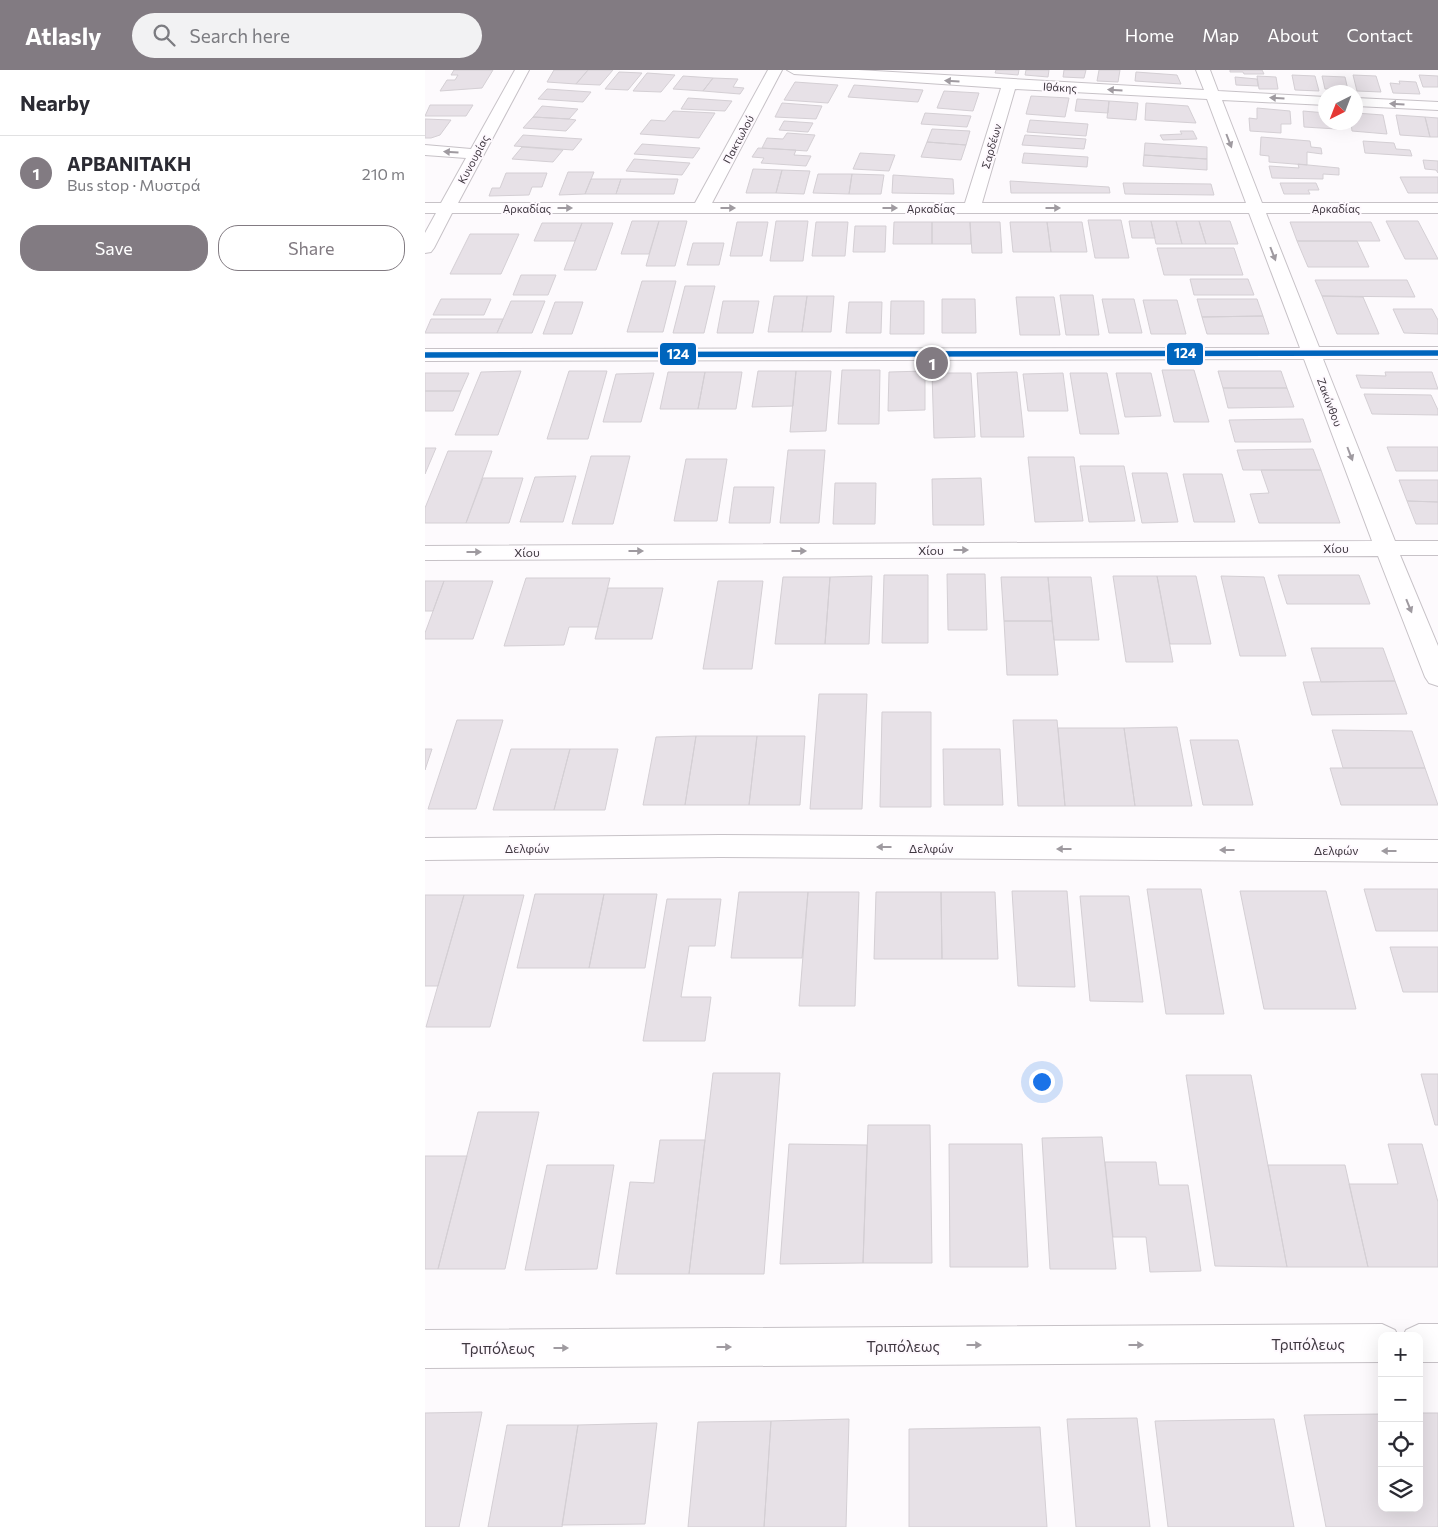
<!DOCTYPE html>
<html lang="en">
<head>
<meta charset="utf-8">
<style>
	:root { --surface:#fff; --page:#f2f2f3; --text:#2b2b33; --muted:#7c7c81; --line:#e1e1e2; --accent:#827b82 }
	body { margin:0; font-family:Commissioner,sans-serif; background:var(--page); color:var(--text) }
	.controls { position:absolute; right:15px; bottom:15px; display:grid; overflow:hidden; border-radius:10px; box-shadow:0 5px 20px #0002 }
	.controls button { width:45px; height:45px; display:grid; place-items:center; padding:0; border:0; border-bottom:1px solid var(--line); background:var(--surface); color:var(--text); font:25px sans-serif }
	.compass { position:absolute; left:893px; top:15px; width:45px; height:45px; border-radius:50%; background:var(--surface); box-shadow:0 5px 20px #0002; rotate:222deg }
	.you { position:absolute; left:616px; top:1011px; width:18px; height:18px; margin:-12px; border:4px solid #fff; border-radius:50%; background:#1a73e8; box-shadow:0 0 0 8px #1a73e833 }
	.badge { display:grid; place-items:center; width:32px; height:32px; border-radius:50%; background:var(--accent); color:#fff; font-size:16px; font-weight:700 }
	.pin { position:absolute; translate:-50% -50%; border:2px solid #fff; box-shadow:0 1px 5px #0006 }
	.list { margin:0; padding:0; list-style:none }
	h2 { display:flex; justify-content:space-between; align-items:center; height:65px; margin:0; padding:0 20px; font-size:21px }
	h2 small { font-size:16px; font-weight:400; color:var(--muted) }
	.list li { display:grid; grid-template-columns:32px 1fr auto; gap:15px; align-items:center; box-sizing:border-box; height:75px; padding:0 20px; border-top:1px solid var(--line) }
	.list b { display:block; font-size:19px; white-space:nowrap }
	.list p { margin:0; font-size:16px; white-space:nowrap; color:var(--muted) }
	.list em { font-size:16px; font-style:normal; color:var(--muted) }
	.actions { display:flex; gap:10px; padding:15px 20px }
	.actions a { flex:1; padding:11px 0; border:1px solid var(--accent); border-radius:20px; text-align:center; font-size:18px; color:var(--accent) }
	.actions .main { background:var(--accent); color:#fff }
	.icon { flex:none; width:28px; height:28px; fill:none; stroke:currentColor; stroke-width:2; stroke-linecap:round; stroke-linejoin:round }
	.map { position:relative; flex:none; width:1013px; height:1457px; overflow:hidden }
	header { display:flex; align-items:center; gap:30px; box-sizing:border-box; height:70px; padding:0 25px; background:var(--accent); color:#fff }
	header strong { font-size:24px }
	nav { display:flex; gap:28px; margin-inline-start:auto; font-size:18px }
	.search { width:350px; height:45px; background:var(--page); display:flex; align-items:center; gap:12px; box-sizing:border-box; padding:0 18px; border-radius:28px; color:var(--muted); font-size:19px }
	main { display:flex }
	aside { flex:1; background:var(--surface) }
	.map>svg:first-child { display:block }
	.building { fill:#e7e1e7; stroke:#d4cfd4 }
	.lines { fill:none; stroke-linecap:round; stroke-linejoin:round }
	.minor-casing { stroke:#c7c2c7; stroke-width:2 }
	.minor { fill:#fffeff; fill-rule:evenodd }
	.bus-1-casing { stroke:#fef9fe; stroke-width:9 }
	.bus-1 { stroke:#0065bd; stroke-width:5.5 }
	.oneway { fill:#9f9aa0 }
	.labels { text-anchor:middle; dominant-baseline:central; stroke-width:4; stroke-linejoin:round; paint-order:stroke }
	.far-street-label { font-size:11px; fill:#3f3740; stroke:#fef9fe }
	.street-label { font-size:12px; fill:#3f3740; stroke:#fef9fe }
	.near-street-label { font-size:15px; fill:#3f3740; stroke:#fef9fe }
	.line-badge { stroke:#fef9fe; stroke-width:2 }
	.badge-label { font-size:14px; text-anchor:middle; font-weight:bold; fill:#fff }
</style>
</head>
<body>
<header>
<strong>Atlasly</strong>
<div class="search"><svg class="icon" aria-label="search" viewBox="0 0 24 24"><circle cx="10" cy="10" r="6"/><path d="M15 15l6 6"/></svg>Search here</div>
<nav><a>Home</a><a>Map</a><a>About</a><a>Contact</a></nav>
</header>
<main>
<aside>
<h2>Nearby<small></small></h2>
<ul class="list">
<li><span class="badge">1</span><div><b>ΑΡΒΑΝΙΤΑΚΗ</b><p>Bus stop · Μυστρά</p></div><em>210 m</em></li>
</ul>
<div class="actions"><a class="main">Save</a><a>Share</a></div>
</aside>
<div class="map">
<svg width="1013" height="1457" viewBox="0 0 1013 1457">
	<rect width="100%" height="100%" fill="#fdfafd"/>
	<path class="building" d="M29 0H68L57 18 15 21 22 10H30L33 5H26Z
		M129 0H163L151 14 122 12Z
		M163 0H188L175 15 151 14Z
		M571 0H594L593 5 570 3Z
		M601 0H624L623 7 600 5Z
		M639 0H661L659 8 638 7Z
		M674 0H695L693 12 672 11Z
		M805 0H837L839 4H819L818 2H805Z
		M194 2 217 3 203 20 180 19Z
		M711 2 752 5 756 14 710 11Z
		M222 3 250 5 236 22 208 21Z
		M867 5 890 6 894 21 870 20Z
		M928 5 951 6 956 22 932 21Z
		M994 5 1013 6V17H998Z
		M258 6 288 8 278 21 248 19Z
		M832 6 851 7 853 19H834Z
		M897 6 920 7 923 20 900 19Z
		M810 7 832 9 833 16 811 15Z
		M288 8 313 9 308 17 319 18 315 24 278 21Z
		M974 11 991 12 995 24 968 23 965 13 975 14Z
		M370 12 413 15 403 33 359 30Z
		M429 15 498 20 493 32 423 27Z
		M122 19 166 22 158 32 113 29Z
		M519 21 554 23 548 41 512 38Z
		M606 26 644 28 640 47 601 44Z
		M263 28 307 31 300 41 256 39Z
		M652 29 684 31 683 43 650 41Z
		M684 31 713 33 711 50 682 48Z
		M357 33 397 36 391 49 350 47Z
		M721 33 763 36 771 53 720 50Z
		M5 35H48L41 46H0Z
		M117 36 153 39 144 49 108 47Z
		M832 38 865 41 866 54H856V63L825 61 824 48 832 49Z
		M248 41 290 43 274 68 215 64 226 50 240 51Z
		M878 41 901 43V52H912V59L879 57Z
		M500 43 546 46 542 57 496 54Z
		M931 43 958 45 962 64 927 61 926 52H931Z
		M971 45 1000 47 1005 67 975 65Z
		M108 47 144 49 151 50 141 61 98 58Z
		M1000 47 1013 48V67H1005Z
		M0 49 26 50 15 65 6 68H0Z
		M605 50 663 54 661 66 602 62Z
		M359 51 388 53 383 62 354 60Z
		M507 59 545 61 541 75 502 72Z
		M755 61H768L772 69 738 70 735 65 757 64Z
		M362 63 390 65 382 81 337 78 342 68 358 69Z
		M98 65 157 69 148 80 89 76Z
		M600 65 661 69 659 79 597 75Z
		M836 67 885 71 886 77 896 78 897 84 882 82V95L844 92V86L835 85Z
		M938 71 969 73 971 79 985 80 987 86 940 83Z
		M502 72 541 75 536 90 496 87Z
		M720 73 782 77V89L719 85Z
		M217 74 275 78 268 88 209 84Z
		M97 77 138 80 128 92 87 89Z
		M333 78 371 80 369 85 386 86 381 96 336 93 339 88 327 87Z
		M435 83 470 85 464 101 428 99Z
		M599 83 663 87 662 97 597 93Z
		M719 85 782 89V100L718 96Z
		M209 89 265 93 257 105 201 101Z
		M998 90 1013 91V103L1011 100 1000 99Z
		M873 94 914 98V105L898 104V109L847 108 844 96 874 98Z
		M328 99 357 100 351 123H321Z
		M357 100 385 101 379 124 351 123Z
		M143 102H169L160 124 134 125Z
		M81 103H122L117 117H107L104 125 64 126 67 118H75Z
		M393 104H427L424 124 388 123Z
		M427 104 459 105 456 124H424Z
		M468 105 528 109 529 124 467 123Z
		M975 107H1013V123H983Z
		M166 109H196L191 124H160Z
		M196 109H253L249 124H191Z
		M585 111 684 117 685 123H586Z
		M698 113 786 114 789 125 700 124Z
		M855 113H891L894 120H883L885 124H859Z
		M663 150H696L704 188H670Z
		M207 151H234L224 184H196Z
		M234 151H262L250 196H221Z
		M351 151H383L378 191H345Z
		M704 151H726L730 168H707Z
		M726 151H751L757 174H731Z
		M751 151H774L781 174H757Z
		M774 151H805L813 174H781Z
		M961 151H993L1013 189H980Z
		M312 152H343L337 186H305Z
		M391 152H423L420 186H387Z
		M469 152H507V174H468Z
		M507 152H545L546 174H507Z
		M545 152H575L577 183H547Z
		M585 152H622L626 182H588Z
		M622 152H657L662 182H626Z
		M865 152H946L955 171H872Z
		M117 153H157L150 171H109Z
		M157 153H188L171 200H139Z
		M430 156H461L460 182H428Z
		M45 164H94L76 204H25Z
		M872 171H932L944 197H883Z
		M268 173H299L294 195H262Z
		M732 178H809L818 205H739Z
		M96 205H131L123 225H88Z
		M765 209H823L829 225H769Z
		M890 210H982L990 227 897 226Z
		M217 211H251L238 262H202Z
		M260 216H290L279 263H248Z
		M635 225H668L674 265H641Z
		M349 226H382L377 262H343Z
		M382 226H409L406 262H377Z
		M897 226 938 227 954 264H912Z
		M591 227H629L635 265H595Z
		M16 229H66L59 245H8Z
		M517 229H550L551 263H517Z
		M677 229H709L717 263H684Z
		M772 229H832L838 246 777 247Z
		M718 230H752L761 264H726Z
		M86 231H120L107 263H72Z
		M298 231H334L328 263H292Z
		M466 231H499V264H465Z
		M130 232H158L147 264H118Z
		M424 232H457L456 263H421Z
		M968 239H1007L1013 250V264L979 263Z
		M838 246 844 264H782L777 247Z
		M6 249H78L72 263H0Z
		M417 300H455L454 354H413Z
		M737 300H769L784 352H749Z
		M96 301 73 365H30L56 302Z
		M144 301H182L163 369H122Z
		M333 301H371L368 336 327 337Z
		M371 301H406L401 361 365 362Z
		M500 301V340L463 341 464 302Z
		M793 301H856L862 318H798Z
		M243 302H280L273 339H235Z
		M280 302H317L311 339H273Z
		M592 302 599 367H556L552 303Z
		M960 302H1007L1013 319 936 318 931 305 961 306Z
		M0 303H44L36 321H0Z
		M229 303 216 352H178L191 304Z
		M507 303H546L550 367 509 368Z
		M638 303 643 341H603L598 304Z
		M645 303H682L694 364H655Z
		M691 303H726L736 346 700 347Z
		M798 318H862L869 337 803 338Z
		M0 321H36L28 341H0Z
		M939 324 1006 325 1013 340V345L947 344Z
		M878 349 886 372H810L804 350Z
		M962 377H1013V401H971Z
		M0 378H11L0 404Z
		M888 379 896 400H818L812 380Z
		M363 380H400L394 453H355Z
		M23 381H67L41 453H0V438Z
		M166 386H205L188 454H147Z
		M603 387H649L658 451 610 452Z
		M261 389H302L292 451H249Z
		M655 396H699L710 451 664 452Z
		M836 400H896L915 453H834L825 424 844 423Z
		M707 403H742L753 452 717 453Z
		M758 404H797L810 452H769Z
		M151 406 138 452H95L110 407Z
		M58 408H98L84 453H41Z
		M556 408 559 455H508L507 409Z
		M974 410H1013V432L982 431Z
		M410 413H451L450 454H408Z
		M309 417H349L345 453H304Z
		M982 431 1013 432V454H991Z
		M522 504H560L562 560H523Z
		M459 505H503V573H457Z
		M853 505H934L945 534H862Z
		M447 506 444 574H400L405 507Z
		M688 506H732L748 592H701Z
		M732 506H771L786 574H745Z
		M796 506 839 507 861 586H815Z
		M358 507H405L400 574H350Z
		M576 507H623L627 551H579Z
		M623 507H666L674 570H629Z
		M101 508H185L173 557H144L139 575 79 576Z
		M0 511H19L8 541H0Z
		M19 511H68L48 569H0V563Z
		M293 511H338L327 599H278Z
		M183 518H238L227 569H170Z
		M579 551H627L633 605H582Z
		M886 578H958L970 611 896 612Z
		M970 611 982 644 887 645 878 612Z
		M394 624H442L437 739H385Z
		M457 642H506V737H455Z
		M32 650H78L51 739H3Z
		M588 650H632L640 736H593Z
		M752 657 767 736H710L699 658Z
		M633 658H699L710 736H640Z
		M907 660 987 661 1000 698H918Z
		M271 666 260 735H218L231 667Z
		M271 666H332L324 735H260Z
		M332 666H380L375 735H324Z
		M765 670H813L828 735H778Z
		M0 679H7L0 700Z
		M86 679H145L129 740H68Z
		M145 679H193L180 740H129Z
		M518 679H575L578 735H519Z
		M905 698H1000L1013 735H916Z
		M722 819H776L799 944H741Z
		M939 819H1013V861H951Z
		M587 821H642L650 917 593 916Z
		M815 821H901L931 939H839Z
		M314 822H383L377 888H306Z
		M383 822H434L430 936H374Z
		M451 822H516L517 889H449Z
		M516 822H570L573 889H517Z
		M110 824H179L164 898H92Z
		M179 824H232L220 898H164Z
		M0 825H39L13 916H0Z
		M39 825H99L65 957H1Z
		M655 826H704L718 932 665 931Z
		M242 829H296L290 876H264L256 927H286L280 971H218Z
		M965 877H1013V922H978Z
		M288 1003H355L339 1204H264Z
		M996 1004H1013V1055H1010Z
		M761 1005H826L862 1197 790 1196Z
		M53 1042H114L80 1199H13Z
		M443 1055H505L507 1193H438Z
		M677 1067 691 1199H625L617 1068Z
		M235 1070H280L264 1204H191L205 1112 229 1113Z
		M364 1074 442 1075 438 1193 355 1194Z
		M524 1074H597L603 1197H525Z
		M963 1074H997L1013 1132V1197H943L924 1114H973Z
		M0 1086H42L13 1199H0Z
		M680 1092H731L734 1115H763L776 1201 725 1202 721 1167H688Z
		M122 1095H189L172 1199 100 1200Z
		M843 1095H920L943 1197H862Z
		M57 1342 34 1457H0V1343Z
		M994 1343H1013V1457H901L879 1345 957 1344V1438H994Z
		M712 1348 725 1457H651L642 1349Z
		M424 1349 421 1457H339L346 1351Z
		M849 1349 869 1457H743L730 1351Z
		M346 1351 339 1457H263L273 1352Z
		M232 1353 220 1454 137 1455 153 1355Z
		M82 1355H153L137 1457H63Z
		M615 1357 622 1457H484V1359Z"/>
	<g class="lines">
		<defs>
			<path id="minor" d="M90 0H104L33 133H270L343 0H357L287 133H540L576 18 369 4 362 0H433L779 20 771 0H785L793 21 901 27V35L797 30 837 133H1013V143H841L894 277H1013V289H898L970 471H1013V485H975L1013 576V616L1004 613 1000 607 953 486 0 490V476L947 471 879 289 0 291V279L875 278 824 143H27L9 178 6 182 0 183V163L11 143H0V133H16L41 88 0 85V75L46 79ZM590 19 782 29 821 133H557Z
				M931 28 1013 32V40L931 36Z
				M295 765 1013 770V792L295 787 0 790V768Z
				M957 1254 970 1260 973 1266H957V1292L0 1298V1260Z
				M994 1254H1013V1292H994V1266H978L981 1260Z"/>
		</defs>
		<use href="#minor" class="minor-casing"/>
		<use href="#minor" class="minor"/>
		<defs>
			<path id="bus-1" d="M0 285 1013 283"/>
		</defs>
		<use href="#bus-1" class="bus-1-casing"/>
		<use href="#bus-1" class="bus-1"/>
	</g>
	<defs><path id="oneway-solid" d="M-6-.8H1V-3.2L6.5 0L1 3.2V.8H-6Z" transform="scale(1.25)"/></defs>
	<g class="oneway">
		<use href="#oneway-solid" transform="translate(527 11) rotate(-176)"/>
		<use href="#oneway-solid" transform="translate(690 20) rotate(-177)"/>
		<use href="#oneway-solid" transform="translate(852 28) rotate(-177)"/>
		<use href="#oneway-solid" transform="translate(972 34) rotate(-177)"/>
		<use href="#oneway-solid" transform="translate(804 71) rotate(69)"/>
		<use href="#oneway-solid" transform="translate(26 82) rotate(-176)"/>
		<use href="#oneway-solid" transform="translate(140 138)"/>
		<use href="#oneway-solid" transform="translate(303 138)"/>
		<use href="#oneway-solid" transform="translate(465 138)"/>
		<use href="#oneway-solid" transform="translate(628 138)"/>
		<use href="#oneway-solid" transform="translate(848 184) rotate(69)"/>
		<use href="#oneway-solid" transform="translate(925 384) rotate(69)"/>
		<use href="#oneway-solid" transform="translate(536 480)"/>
		<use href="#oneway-solid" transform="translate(211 481)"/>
		<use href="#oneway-solid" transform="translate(374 481)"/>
		<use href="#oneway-solid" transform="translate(49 482)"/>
		<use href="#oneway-solid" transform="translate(984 536) rotate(68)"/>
		<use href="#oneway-solid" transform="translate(459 777) rotate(-180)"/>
		<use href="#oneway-solid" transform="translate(639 779) rotate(-180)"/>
		<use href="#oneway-solid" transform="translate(802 780) rotate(-180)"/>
		<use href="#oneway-solid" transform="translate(964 781) rotate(-180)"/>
		<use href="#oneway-solid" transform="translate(549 1275)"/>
		<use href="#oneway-solid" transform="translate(711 1275)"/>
		<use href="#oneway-solid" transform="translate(299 1277)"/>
		<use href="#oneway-solid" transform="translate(136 1278)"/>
	</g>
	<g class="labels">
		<g class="far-street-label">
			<text transform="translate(635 17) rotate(3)">Ιθάκης</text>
			<text transform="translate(313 69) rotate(-62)">Πακτωλού</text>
			<text transform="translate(566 76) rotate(-74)">Σαρδέων</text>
			<text transform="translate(48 89) rotate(-62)">Κυνουρίας</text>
			<text x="102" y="138">Αρκαδίας</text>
			<text x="506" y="138">Αρκαδίας</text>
			<text x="911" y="138">Αρκαδίας</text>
			<text transform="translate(905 332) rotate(69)">Ζακύνθου</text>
		</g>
		<g class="street-label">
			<text x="911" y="478">Χίου</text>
			<text x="506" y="480">Χίου</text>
			<text x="102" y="482">Χίου</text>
			<text x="102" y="778">Δελφών</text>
			<text x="506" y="778">Δελφών</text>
			<text x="911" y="780">Δελφών</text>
		</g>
		<g class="near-street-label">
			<text x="883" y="1274">Τριπόλεως</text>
			<text x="478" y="1276">Τριπόλεως</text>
			<text x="73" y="1278">Τριπόλεως</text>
		</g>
	</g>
	<g class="line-badge">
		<rect x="741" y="272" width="38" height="24" rx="5" fill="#0065bd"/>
		<rect x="234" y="272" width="38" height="24" rx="5" fill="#0065bd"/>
	</g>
	<g class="badge-label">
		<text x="760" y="288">124</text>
		<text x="253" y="289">124</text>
	</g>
</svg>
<div class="controls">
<button>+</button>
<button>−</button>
<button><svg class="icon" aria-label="locate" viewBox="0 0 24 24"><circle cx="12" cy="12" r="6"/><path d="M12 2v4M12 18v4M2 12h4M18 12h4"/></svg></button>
<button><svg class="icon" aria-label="layers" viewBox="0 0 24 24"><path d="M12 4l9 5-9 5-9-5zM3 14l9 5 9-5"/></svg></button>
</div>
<svg class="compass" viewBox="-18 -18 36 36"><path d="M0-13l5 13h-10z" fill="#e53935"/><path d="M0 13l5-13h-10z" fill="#7c7c81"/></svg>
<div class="you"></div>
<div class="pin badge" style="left:507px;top:293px">1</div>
</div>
</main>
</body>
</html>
